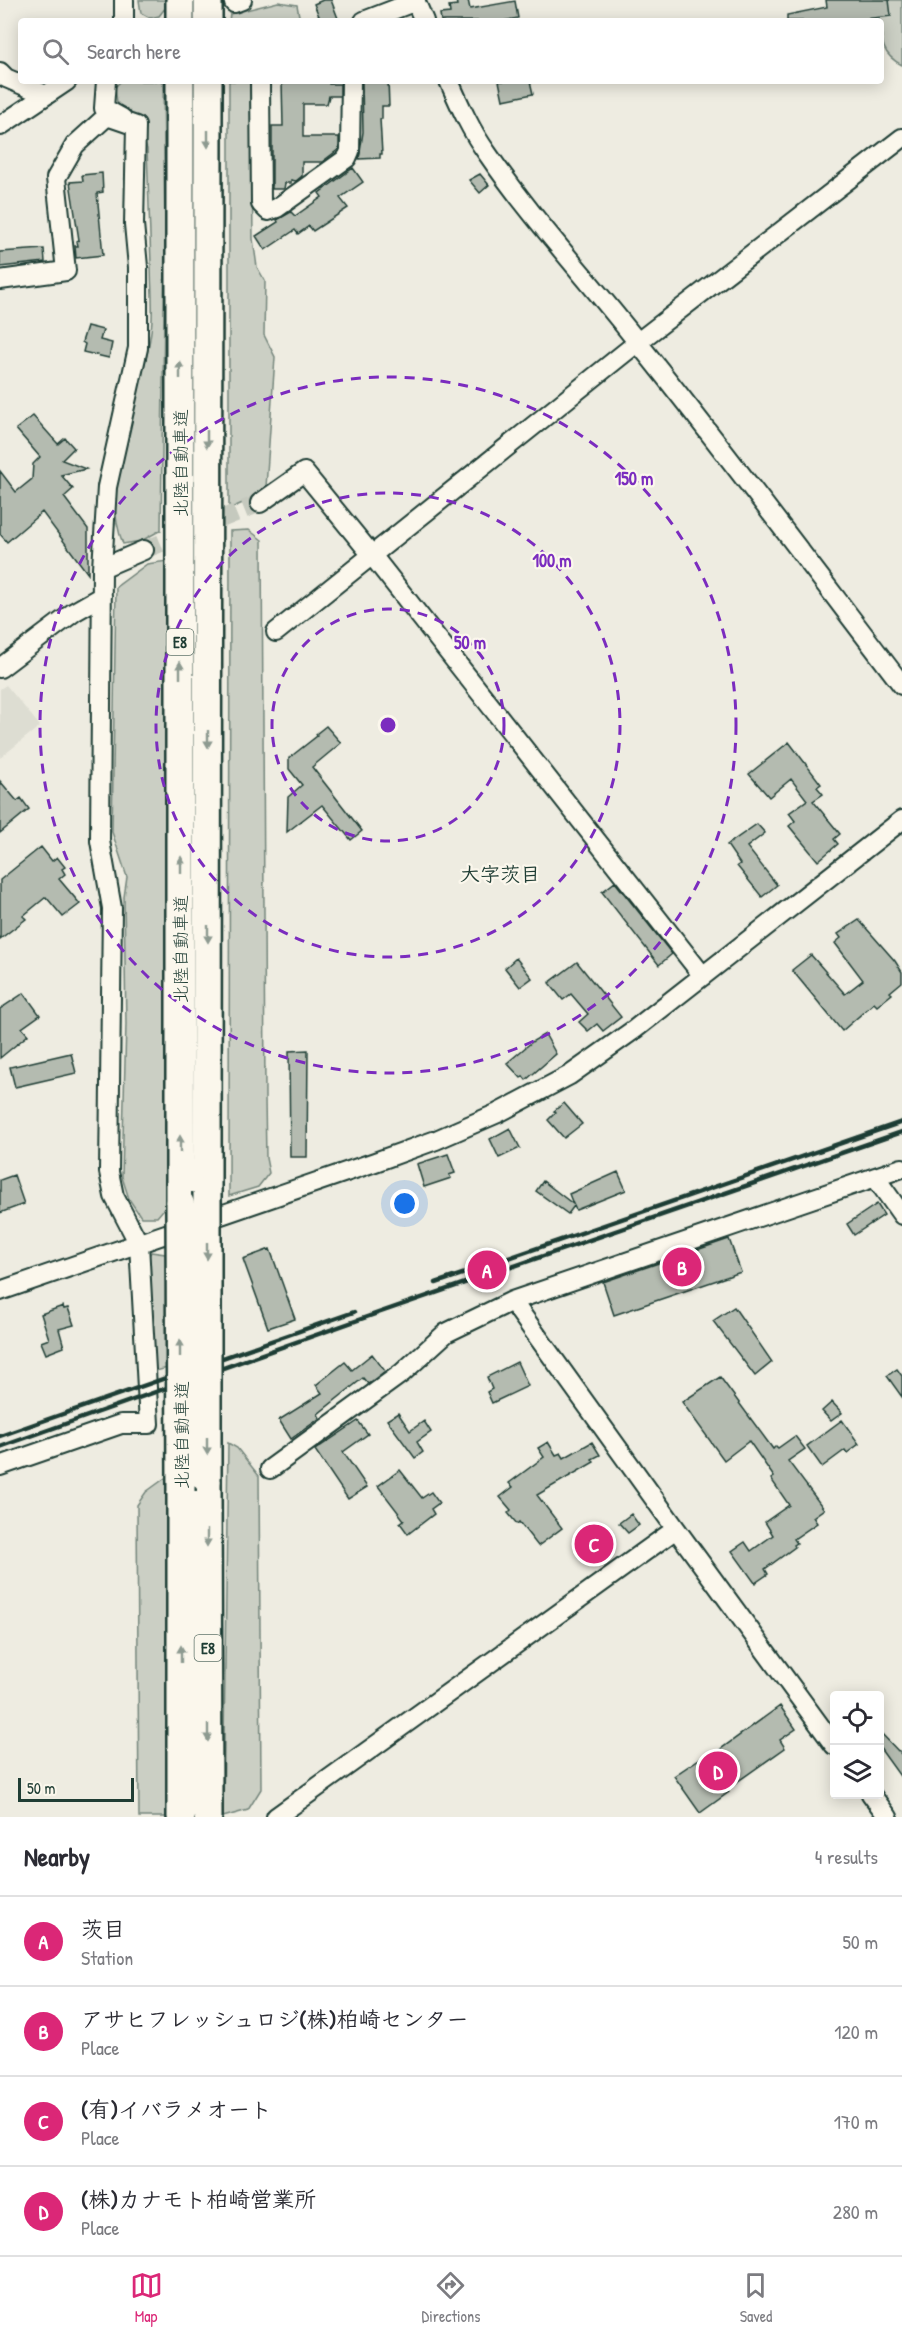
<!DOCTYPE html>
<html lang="en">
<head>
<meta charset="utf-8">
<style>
	:root { --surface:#fff; --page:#f2f2f3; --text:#2b2b33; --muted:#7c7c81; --line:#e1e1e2; --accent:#db2777 }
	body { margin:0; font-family:"Patrick Hand","Klee One",sans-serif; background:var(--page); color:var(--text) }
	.controls { position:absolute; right:18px; bottom:18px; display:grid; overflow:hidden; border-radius:6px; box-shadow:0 3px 15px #0003 }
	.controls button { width:54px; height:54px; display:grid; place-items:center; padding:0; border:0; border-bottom:2px solid var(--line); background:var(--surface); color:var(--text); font:30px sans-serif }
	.scale { position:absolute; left:18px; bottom:15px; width:116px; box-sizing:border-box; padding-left:6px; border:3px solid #1f3d34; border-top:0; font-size:16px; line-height:21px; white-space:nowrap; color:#1f3d34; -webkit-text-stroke:4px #fbf7ec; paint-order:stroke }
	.you { position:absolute; left:405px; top:1204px; width:21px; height:21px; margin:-15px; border:4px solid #fff; border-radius:50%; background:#1a73e8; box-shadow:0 0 0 9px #1a73e833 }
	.badge { display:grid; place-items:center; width:39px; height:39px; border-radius:50%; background:var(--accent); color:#fff; font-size:20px; font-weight:700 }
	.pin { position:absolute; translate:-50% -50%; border:3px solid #fff; box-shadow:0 2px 6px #0006 }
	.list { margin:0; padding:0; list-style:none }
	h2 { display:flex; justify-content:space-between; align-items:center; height:78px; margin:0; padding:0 24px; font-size:26px }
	h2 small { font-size:20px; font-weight:400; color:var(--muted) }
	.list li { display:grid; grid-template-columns:39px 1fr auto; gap:18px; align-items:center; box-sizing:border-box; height:90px; padding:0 24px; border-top:2px solid var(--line) }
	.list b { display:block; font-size:22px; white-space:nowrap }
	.list p { margin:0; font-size:20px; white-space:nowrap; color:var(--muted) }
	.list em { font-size:20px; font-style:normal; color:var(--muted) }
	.icon { flex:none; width:33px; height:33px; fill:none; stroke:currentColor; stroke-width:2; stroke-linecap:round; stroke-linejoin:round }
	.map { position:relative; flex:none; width:902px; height:1817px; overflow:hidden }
	.search { position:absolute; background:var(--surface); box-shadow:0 3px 15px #0003; left:18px; right:18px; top:18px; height:66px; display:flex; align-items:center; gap:15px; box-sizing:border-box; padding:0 21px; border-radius:6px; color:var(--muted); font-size:22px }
	.sheet { height:438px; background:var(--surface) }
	nav { display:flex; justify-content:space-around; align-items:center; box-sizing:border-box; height:84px; border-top:2px solid var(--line); background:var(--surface); font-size:16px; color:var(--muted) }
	nav a { display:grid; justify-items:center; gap:3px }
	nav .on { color:var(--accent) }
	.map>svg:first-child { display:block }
	.built { fill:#ddddd2 }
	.green { fill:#cbcfc4; stroke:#75867c; stroke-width:1.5 }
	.building { fill:#b4bbb0; stroke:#1f3d34; stroke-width:1.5 }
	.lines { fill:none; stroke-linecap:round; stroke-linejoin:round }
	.minor-tunnel { stroke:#c5c9be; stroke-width:18; stroke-dasharray:18 9; stroke-linecap:butt }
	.minor-casing { stroke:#1f3d34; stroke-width:22 }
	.highway-casing { stroke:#1f3d34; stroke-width:32 }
	.minor { stroke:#fbf7ec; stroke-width:18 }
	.highway { stroke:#fbf7ec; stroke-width:27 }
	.rail { stroke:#1f3d34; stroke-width:4.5 }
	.highway-bridge-casing { stroke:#1f3d34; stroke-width:32; stroke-linecap:butt }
	.highway-bridge { stroke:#fbf7ec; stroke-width:27 }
	.oneway { fill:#8d9a90 }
	.ring { fill:none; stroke:#7b2cbf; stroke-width:3; stroke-dasharray:10 8 }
	.labels { text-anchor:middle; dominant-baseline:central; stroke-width:4.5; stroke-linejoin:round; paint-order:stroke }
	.shield { fill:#fbf7ec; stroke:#61756b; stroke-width:1.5 }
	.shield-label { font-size:16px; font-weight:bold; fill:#1f3d34 }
	.street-label { font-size:18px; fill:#1f3d34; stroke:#fbf7ec }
	.neighbourhood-label { font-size:20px; font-weight:bold; fill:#1f3d34; stroke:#fbf7ec }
	.centre { fill:#7b2cbf; stroke:#fbf7ec; stroke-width:3 }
	.ring-label { font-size:18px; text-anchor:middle; font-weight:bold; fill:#7b2cbf; stroke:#fbf7ec; stroke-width:4.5; stroke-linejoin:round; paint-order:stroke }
</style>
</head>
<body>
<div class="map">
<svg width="902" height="1817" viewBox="0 0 902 1817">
	<rect width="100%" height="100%" fill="#eeece1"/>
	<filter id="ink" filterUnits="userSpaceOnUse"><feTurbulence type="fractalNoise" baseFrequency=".0167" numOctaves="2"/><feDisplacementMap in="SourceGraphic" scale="12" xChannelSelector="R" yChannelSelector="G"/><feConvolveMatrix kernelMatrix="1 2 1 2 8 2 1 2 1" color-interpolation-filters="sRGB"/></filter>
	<g filter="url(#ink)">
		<path class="built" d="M6 685 40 726 0 758V689Z"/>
		<path class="green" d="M139 0H166V7L159 16 150 18 141 13Z
			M873 0H902V65C882 55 881 42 881 21H874Z
			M278 2 297 5 300 21H229L230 14Z
			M121 81H163L165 234 161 530 141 541 123 544C94 468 148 394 152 320 153 301 151 283 151 264 150 226 148 188 147 149L137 126 117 102 115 87Z
			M229 81H251L253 239 257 267 265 281 264 335 275 357 266 487 256 497 229 509Z
			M249 530 262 540 265 1099 266 1158 269 1173 258 1187 229 1196 230 531Z
			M167 561 168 1204 157 1217H141L129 1199 122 1177 126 1024 124 897 127 877 112 832 116 587 147 564Z
			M151 1252 165 1254 168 1368 147 1373 146 1262Z
			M228 1443 237 1448 259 1476 261 1789 248 1810 223 1817Z
			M168 1476 167 1817H139L137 1505 146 1492Z"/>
		<path class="building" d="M323 0H331L339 21H321L314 4Z
			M456 0H468L470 9 515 1 518 18 503 21H441L440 14 450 13 449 6 457 5Z
			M826 0H889L891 16 847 21H787V15L827 7Z
			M282 81H329V84H340V96H329L327 104H303V137H339V149L322 162H302V176L296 181 291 180V183H285L284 189H272V126H283Z
			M362 81H388L389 106H382V119H380L382 154H380V158L359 159 363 132Z
			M499 81H530L533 94 503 100Z
			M353 168 363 182 340 198 348 208 313 231 309 226 298 234 295 230 265 250 256 236 278 222 277 220 291 212 295 216 322 197 319 193Z
			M102 173 103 192 97 193 103 255 76 258 75 246H78L77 241 79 240 70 182 83 181 82 175Z
			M480 174 489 185 480 193 469 180Z
			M44 249 45 262 0 267V252Z
			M87 326 103 330 100 340 112 343 109 358 83 352 85 344 82 342Z
			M33 416 58 444 65 438 74 448 62 460 86 469 61 475 73 489 64 497 88 529V574L42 512 7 542 0 534V471L16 492 32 479 33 464 40 457 16 429Z
			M326 726 341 743 312 767 362 831 351 840 322 805 287 832 288 797 302 785 289 769V758L317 736 316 734Z
			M789 742 821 784 817 787 823 794 813 801 840 834 834 839 838 844 818 861 789 826 795 821 789 813 807 800 791 779 769 797 749 774Z
			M0 781 17 801 21 798 29 809 0 833Z
			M757 824 765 833 747 847 777 885 762 897 737 866 740 864 727 845Z
			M41 847 52 861 57 857 65 867 62 869 65 874 59 879 80 904 63 917 46 897 23 916 26 919 0 939V880Z
			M615 882 672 954 659 965 602 892Z
			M859 920 895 961 902 972V982L890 992 892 994 877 1006 874 1003 842 1031 792 970 811 955 845 994 863 980 835 943 841 938 838 934Z
			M516 958 532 978 520 987 505 968Z
			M577 962 621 1017 603 1031 597 1024 588 1031 579 1022 588 1014 571 994 563 1000 549 983Z
			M24 993 40 1015 22 1028 28 1035 0 1058V1009Z
			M545 1034 556 1054 526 1080 523 1076 521 1078 507 1063 533 1041Z
			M308 1050 307 1157H290L289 1051Z
			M71 1053 76 1073 15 1087 10 1067Z
			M564 1103 582 1124 564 1138 548 1120 556 1112 554 1111Z
			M510 1128 520 1148 499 1158 490 1139Z
			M448 1154 455 1173 449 1175 451 1178 424 1187 417 1164Z
			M618 1172 626 1190 576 1210 574 1206 568 1214 536 1191 543 1181 573 1204 569 1194Z
			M14 1175 24 1204 0 1213V1180Z
			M877 1204 884 1215 854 1235 847 1224Z
			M729 1239 741 1272 614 1315 603 1282Z
			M270 1249 295 1319 268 1328 243 1259Z
			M63 1306 64 1309 68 1308 74 1325 59 1329 64 1347 46 1354 41 1342 49 1339 41 1314Z
			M734 1307 772 1362 755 1376 713 1321Z
			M372 1354 385 1371 368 1384 363 1378 318 1414 320 1418 291 1439 279 1420 322 1393 316 1385 345 1362 352 1370Z
			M517 1362 528 1386 492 1403 487 1392 492 1389 487 1377Z
			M897 1369 902 1376V1397L887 1376Z
			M720 1377 773 1449 776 1446 778 1448 795 1436 805 1449 788 1461 824 1509 813 1517 817 1523 794 1539 797 1543 794 1545 795 1547 765 1569 768 1574 755 1583 732 1551 745 1542 751 1551 773 1535 765 1522 789 1505 771 1479 774 1477 749 1441 724 1460 682 1402Z
			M832 1402 842 1413 831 1421 822 1411Z
			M398 1413 410 1431 424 1421 431 1432 417 1442 423 1452 415 1458 387 1420Z
			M842 1420 859 1444 847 1453 845 1450 822 1467 807 1446Z
			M358 1421 368 1434 343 1452 367 1487 348 1499 315 1450Z
			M548 1442 556 1455 561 1453 564 1458 592 1442 600 1455 592 1459 594 1462 537 1495 562 1528 538 1546 519 1522 517 1524 508 1513 511 1510 500 1497 513 1487 509 1483 544 1457 538 1448Z
			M400 1470 422 1498 431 1492 439 1503 431 1509 434 1514 408 1534 400 1523 404 1520 378 1486Z
			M631 1514 639 1525 628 1533 619 1523Z
			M601 1523 613 1539 591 1555 579 1539Z
			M780 1706 796 1729 780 1740 785 1748 727 1789 729 1792 700 1813 674 1776 702 1757 704 1761Z
			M879 1731 902 1755V1779L879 1747Z"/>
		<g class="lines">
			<path class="minor-tunnel" d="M144 550 260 503"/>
			<defs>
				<path id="minor" d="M415 0 424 21
					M234 3 242 0
					M124 21V0
					M364 21 416 1
					M0 72 6 78 46 95
					M106 81 104 108 122 118
					M260 81 261 204 268 211 277 208 347 158 350 151 351 81
					M449 81C460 106 471 131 487 153 533 220 589 280 639 344 729 456 815 571 902 685
					M0 126 67 81
					M0 280 66 271 56 178 75 145 107 116 136 126
					M260 503 304 472 371 554 703 976
					M102 568 144 550
					M276 632 638 342 902 138
					M0 668 74 612 102 596
					M875 1177 902 1215
					M0 1291 375 1162 436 1140 498 1113 570 1075 635 1029 902 820
					M512 1301 676 1529 834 1745
					M0 1466 121 1424H149L139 1244 114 1196 109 1172 112 908 100 841 102 568 107 487 138 348V267L134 224 136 126
					M270 1469 402 1373 446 1333 512 1301 902 1168
					M871 1794 888 1817
					M276 1817 676 1529"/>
				<path id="highway" d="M180 21V0
					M208 21V0
					M207 1192 208 81
					M180 1203V81
					M207 1480 208 1817
					M181 1491V1817"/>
			</defs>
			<use href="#minor" class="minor-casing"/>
			<use href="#highway" class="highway-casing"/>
			<use href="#minor" class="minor"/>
			<use href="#highway" class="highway"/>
			<path class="rail" d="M436 1283 902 1122
				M0 1436 354 1312
				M0 1447 378 1313 902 1132"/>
			<defs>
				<path id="highway-bridge" d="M207 1192V1480
					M180 1203 181 1491"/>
			</defs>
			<use href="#highway-bridge" class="highway-bridge-casing"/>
			<use href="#highway-bridge" class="highway-bridge"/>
		</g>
		<defs><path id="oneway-solid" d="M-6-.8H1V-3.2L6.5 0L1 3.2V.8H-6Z" transform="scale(1.5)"/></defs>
		<g class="oneway">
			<use href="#oneway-solid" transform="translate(208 139) rotate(90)"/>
			<use href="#oneway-solid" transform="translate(180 370) rotate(-90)"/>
			<use href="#oneway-solid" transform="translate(207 439) rotate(90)"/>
			<use href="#oneway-solid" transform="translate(180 670) rotate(-90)"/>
			<use href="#oneway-solid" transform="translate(208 739) rotate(90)"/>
			<use href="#oneway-solid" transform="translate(181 865) rotate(-90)"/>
			<use href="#oneway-solid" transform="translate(208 934) rotate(90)"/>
			<use href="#oneway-solid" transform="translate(180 1144) rotate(-90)"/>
			<use href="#oneway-solid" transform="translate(207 1251) rotate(90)"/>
			<use href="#oneway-solid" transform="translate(180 1348) rotate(-90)"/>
			<use href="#oneway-solid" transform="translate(207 1446) rotate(90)"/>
			<use href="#oneway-solid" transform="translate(207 1538) rotate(90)"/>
			<use href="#oneway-solid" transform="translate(181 1654) rotate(-90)"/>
			<use href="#oneway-solid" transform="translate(208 1733) rotate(90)"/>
		</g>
	</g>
	<g class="ring">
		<circle cx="388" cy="725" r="116"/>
		<circle cx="388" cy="725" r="232"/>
		<circle cx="388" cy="725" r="348"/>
	</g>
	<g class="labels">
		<g class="shield">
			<rect x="166.5" y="629" width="27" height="26" rx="4.5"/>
			<rect x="194.5" y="1635" width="27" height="26" rx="4.5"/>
		</g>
		<g class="shield-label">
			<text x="180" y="642">E8</text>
			<text x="208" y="1648">E8</text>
		</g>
		<g class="street-label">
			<text transform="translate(180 463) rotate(-90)">北陸自動車道</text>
			<text transform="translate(180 949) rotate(-90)">北陸自動車道</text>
			<text transform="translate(181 1435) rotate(-90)">北陸自動車道</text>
		</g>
		<g class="neighbourhood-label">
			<text x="500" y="873">大字茨目</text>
		</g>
	</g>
	<circle cx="388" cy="725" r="9" class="centre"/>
	<g class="ring-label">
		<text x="634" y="485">150 m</text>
		<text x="552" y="567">100 m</text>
		<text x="470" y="649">50 m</text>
	</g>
</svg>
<div class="controls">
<button><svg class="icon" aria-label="locate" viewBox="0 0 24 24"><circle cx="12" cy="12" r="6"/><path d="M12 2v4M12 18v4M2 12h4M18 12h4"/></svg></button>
<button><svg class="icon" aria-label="layers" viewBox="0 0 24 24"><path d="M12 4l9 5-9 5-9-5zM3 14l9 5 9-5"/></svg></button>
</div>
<div class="scale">50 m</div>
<div class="you"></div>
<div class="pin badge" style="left:487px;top:1270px">A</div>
<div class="pin badge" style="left:682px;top:1267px">B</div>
<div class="pin badge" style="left:594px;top:1544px">C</div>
<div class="pin badge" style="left:718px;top:1771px">D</div>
<div class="search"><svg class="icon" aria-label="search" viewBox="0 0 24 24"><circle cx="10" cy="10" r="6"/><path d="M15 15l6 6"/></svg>Search here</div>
</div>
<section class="sheet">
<h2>Nearby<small>4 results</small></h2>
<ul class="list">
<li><span class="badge">A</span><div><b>茨目</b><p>Station</p></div><em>50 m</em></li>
<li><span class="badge">B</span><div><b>アサヒフレッシュロジ(株)柏崎センター</b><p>Place</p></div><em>120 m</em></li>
<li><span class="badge">C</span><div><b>(有)イバラメオート</b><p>Place</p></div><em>170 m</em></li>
<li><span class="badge">D</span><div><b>(株)カナモト柏崎営業所</b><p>Place</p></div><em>280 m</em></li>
</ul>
</section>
<nav>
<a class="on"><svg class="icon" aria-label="map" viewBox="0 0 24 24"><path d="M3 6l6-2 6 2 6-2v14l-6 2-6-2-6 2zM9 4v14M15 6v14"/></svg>Map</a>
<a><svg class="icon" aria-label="directions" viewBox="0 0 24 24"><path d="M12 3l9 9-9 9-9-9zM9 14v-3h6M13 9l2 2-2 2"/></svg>Directions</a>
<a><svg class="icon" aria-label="saved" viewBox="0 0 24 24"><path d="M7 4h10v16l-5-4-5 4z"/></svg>Saved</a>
</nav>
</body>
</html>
